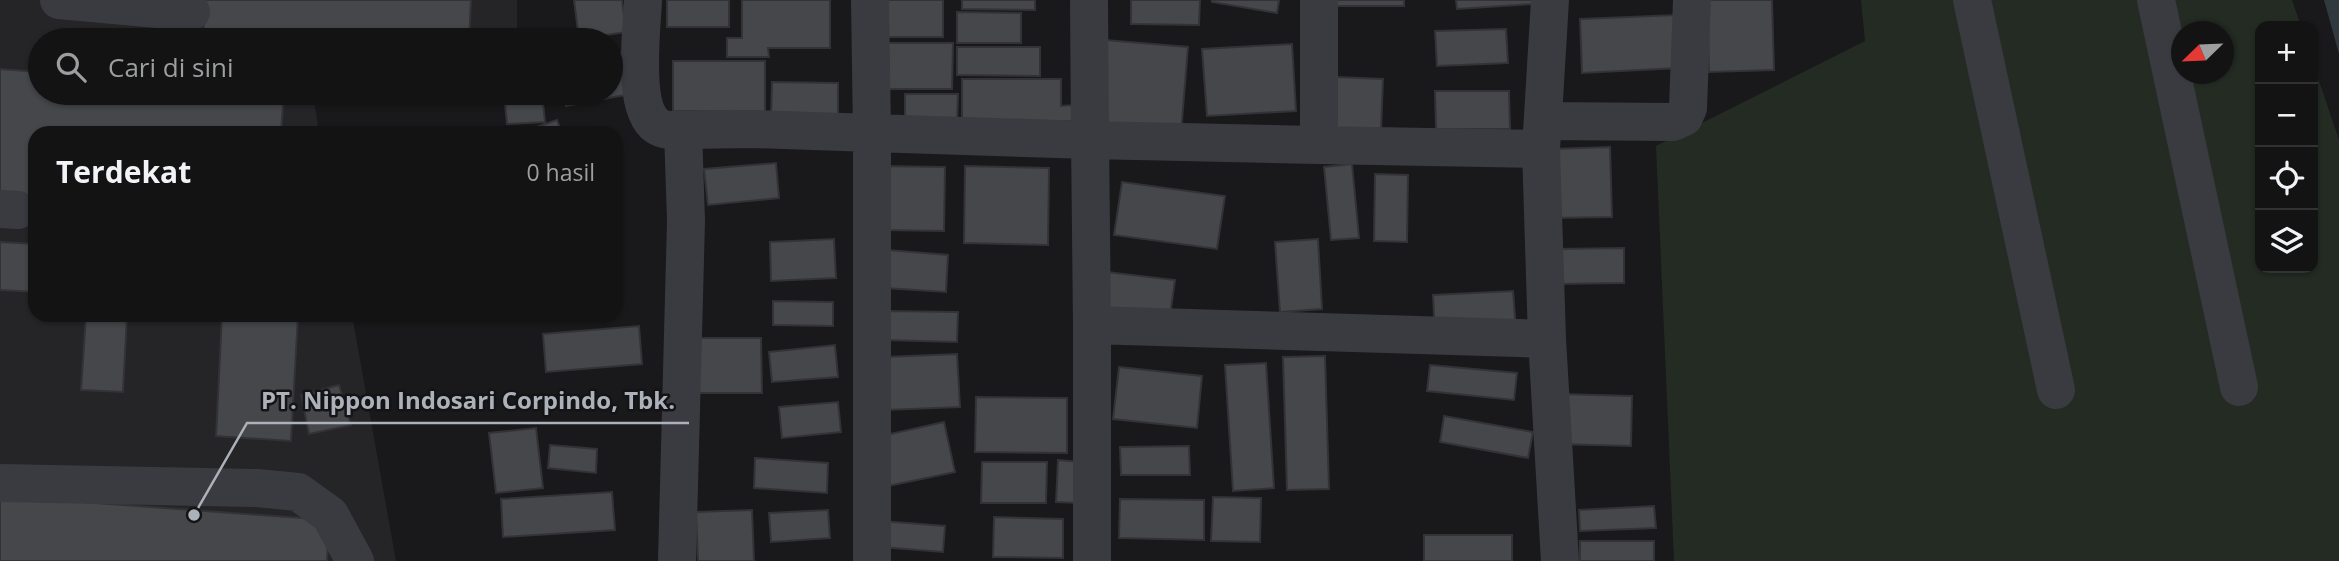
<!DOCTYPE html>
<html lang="id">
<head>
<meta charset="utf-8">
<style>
	:root { --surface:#131314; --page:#1c1c1d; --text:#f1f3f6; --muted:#9d9ea0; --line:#323234 }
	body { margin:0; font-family:"Open Sans",sans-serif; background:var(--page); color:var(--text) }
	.controls { position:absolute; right:21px; top:21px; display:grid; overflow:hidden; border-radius:14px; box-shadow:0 2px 5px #0004 }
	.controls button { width:63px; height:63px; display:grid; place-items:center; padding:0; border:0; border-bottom:2px solid var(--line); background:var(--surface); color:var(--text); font:35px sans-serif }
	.compass { position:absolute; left:2171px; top:21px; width:63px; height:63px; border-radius:50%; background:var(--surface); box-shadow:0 2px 5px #0004; rotate:247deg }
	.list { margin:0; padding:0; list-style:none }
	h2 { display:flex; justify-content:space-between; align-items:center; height:91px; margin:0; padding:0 28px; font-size:30px }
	h2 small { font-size:23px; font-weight:400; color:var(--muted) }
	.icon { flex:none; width:38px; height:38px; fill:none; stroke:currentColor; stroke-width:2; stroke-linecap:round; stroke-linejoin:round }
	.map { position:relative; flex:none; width:2339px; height:561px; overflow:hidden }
	.search { position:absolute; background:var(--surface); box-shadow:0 2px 5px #0004; left:28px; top:28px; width:595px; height:77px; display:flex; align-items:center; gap:18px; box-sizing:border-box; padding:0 24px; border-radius:38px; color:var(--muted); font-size:26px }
	.panel { position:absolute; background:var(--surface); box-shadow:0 2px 5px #0004; left:28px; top:126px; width:595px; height:196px; border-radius:21px }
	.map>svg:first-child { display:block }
	.built { fill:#252528 }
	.green { fill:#232b23; fill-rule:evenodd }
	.water { fill:#2f393e }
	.building { fill:#46474b; stroke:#333337; stroke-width:2 }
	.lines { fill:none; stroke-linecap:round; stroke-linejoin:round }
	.minor { stroke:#3a3b40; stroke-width:38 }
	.leader { fill:none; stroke:#acb1ba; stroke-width:2.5 }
	.callout-dot { fill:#acb1ba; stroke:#141416; stroke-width:2.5 }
	.callout-label { font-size:24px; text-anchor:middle; font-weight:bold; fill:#acb1ba; stroke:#141416; stroke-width:5; stroke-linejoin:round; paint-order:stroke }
</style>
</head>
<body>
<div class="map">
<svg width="2339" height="561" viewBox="0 0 2339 561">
	<rect width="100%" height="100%" fill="#19191b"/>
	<path class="built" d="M0 0H517V31L514 40H40V93H313L319 133H35V315H352L396 561H0Z"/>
	<path class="green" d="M1861 0H2292L2301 26H2260V268H2313V63L2339 140V561H1674L1656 146 1865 41ZM2182 32H2224V74H2182Z"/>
	<path class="water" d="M2324 0H2339V54Z"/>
	<path class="building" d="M205 0H471L469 40H203Z
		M574 0H622L626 32 579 39Z
		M667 0H729V27H667Z
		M742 0H830V48H768L769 57H727V38H742Z
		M872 0H943V37H872Z
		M962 0H1035V10L962 9Z
		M1131 0H1200L1199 25 1131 24Z
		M1212 0H1279L1277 13 1212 2Z
		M1328 0H1404V6H1328Z
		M1456 0H1533V4L1457 9Z
		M1707 0H1772L1774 70 1709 72Z
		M957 12 1021 13V43H957Z
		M1677 15 1679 68 1582 73 1580 19Z
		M1506 29 1508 63 1437 66 1435 31Z
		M1105 40 1188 47 1181 133 1099 126Z
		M874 43H953L952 89H874Z
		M1292 44 1296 111 1207 116 1202 49Z
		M957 47H1040V76L957 75Z
		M628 51 636 93 566 106 564 93H611V54Z
		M673 61H765V112L673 111Z
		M0 69 40 72V93H284L281 133H35V212L0 209Z
		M1337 77 1383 79 1381 132 1335 131Z
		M962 79H1061V106L1075 105 1074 121H962Z
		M772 82 838 83V119H771Z
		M1435 91H1509L1510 129H1436Z
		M504 93H542L545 122 507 124Z
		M905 94H958L957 123H905Z
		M557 120 562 133H519Z
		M1610 147 1612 217 1553 218 1551 149Z
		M776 163 779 198 708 205 704 169Z
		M1352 164 1359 238 1331 240 1324 167Z
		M882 166 945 167 944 231 881 230Z
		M965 166 1049 168 1048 245 964 243Z
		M1375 174 1408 175 1407 242 1374 241Z
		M1122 182 1225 196 1217 249 1114 235Z
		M834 239 836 278 771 281 770 242Z
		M1318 239 1322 309 1280 312 1275 242Z
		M0 242 35 244V292L0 290Z
		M1624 248V283L1554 284 1553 249Z
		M888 250 948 255 946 292 885 288Z
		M1107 272 1175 280 1170 316 1102 307Z
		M1513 291 1516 330 1435 335 1433 295Z
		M773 301 833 302V326L773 325Z
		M886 311 958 312 957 342 885 340Z
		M86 315H127L123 392 81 390Z
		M222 315H298L291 441 216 436Z
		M639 326 642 364 546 372 543 334Z
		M697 338H761L762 393H698Z
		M835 345 838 377 772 382 769 352Z
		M957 354 960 407 886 410 884 357Z
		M1325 356 1329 489 1287 490 1283 357Z
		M1266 363 1274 488 1233 491 1225 365Z
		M1430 365 1517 373 1514 400 1427 391Z
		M1119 367 1202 376 1197 428 1113 419Z
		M339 385 351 425 309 434 301 395Z
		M1560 394 1632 396 1631 446 1558 444Z
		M976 397 1067 398V453L975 452Z
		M838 402 841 432 782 438 779 407Z
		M1444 416 1533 432 1528 458 1440 442Z
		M944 422 955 472 888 486 877 437Z
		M536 428 543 488 496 493 489 433Z
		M550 445 597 449 596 473 548 468Z
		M1189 446 1190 475H1121L1120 447Z
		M755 458 828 463 827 493 754 488Z
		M1058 460 1081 462 1079 503 1056 502Z
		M982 462H1047L1046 503H981Z
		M612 492 615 530 503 537 501 499Z
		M0 496 329 520 327 561H0Z
		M1213 497 1261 498 1260 542 1211 541Z
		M1120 499 1204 500V540L1119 538Z
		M1654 506 1656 528 1580 531 1579 510Z
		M752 510 754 561H698L696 512Z
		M828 510 830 538 771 542 769 513Z
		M994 517 1063 519V558L993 557Z
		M882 521 945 526 943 552 881 547Z
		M1424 535H1512V561H1424Z
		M1580 541H1654V561H1580Z"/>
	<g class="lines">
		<path class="minor" d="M59 0 191 12
			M643 0C642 29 631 108 657 126 664 131 674 130 683 130
			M870 0 872 133 1090 140 1089 0
			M1319 0V145L1541 149
			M1972 0 2056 390
			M2156 0 2239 387
			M1543 121 1673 122 1684 117 1688 108 1692 0
			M1319 145 1090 140 1092 325 1547 339 1541 149 1550 0
			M0 209 18 210
			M1092 325V561
			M1547 339 1560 561
			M0 483 257 488 298 492 330 515 355 561
			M677 561 686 221 683 130 753 129 872 133V561"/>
	</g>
	<path class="leader" d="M194 515L247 423H689"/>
	<circle class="callout-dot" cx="194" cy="515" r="7"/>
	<g class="callout-label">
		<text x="468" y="409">PT. Nippon Indosari Corpindo, Tbk.</text>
	</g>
</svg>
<div class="controls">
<button>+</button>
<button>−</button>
<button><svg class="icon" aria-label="locate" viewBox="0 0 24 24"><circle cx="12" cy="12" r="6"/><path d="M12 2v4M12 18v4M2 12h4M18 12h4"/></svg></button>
<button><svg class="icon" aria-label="layers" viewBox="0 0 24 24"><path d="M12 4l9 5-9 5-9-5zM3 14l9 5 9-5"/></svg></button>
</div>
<svg class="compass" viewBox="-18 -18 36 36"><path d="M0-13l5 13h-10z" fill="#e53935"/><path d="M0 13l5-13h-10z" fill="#9d9ea0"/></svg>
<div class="search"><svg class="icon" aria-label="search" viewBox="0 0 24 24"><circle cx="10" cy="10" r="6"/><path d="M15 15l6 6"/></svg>Cari di sini</div>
<section class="panel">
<h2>Terdekat<small>0 hasil</small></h2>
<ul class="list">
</ul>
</section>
</div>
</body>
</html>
